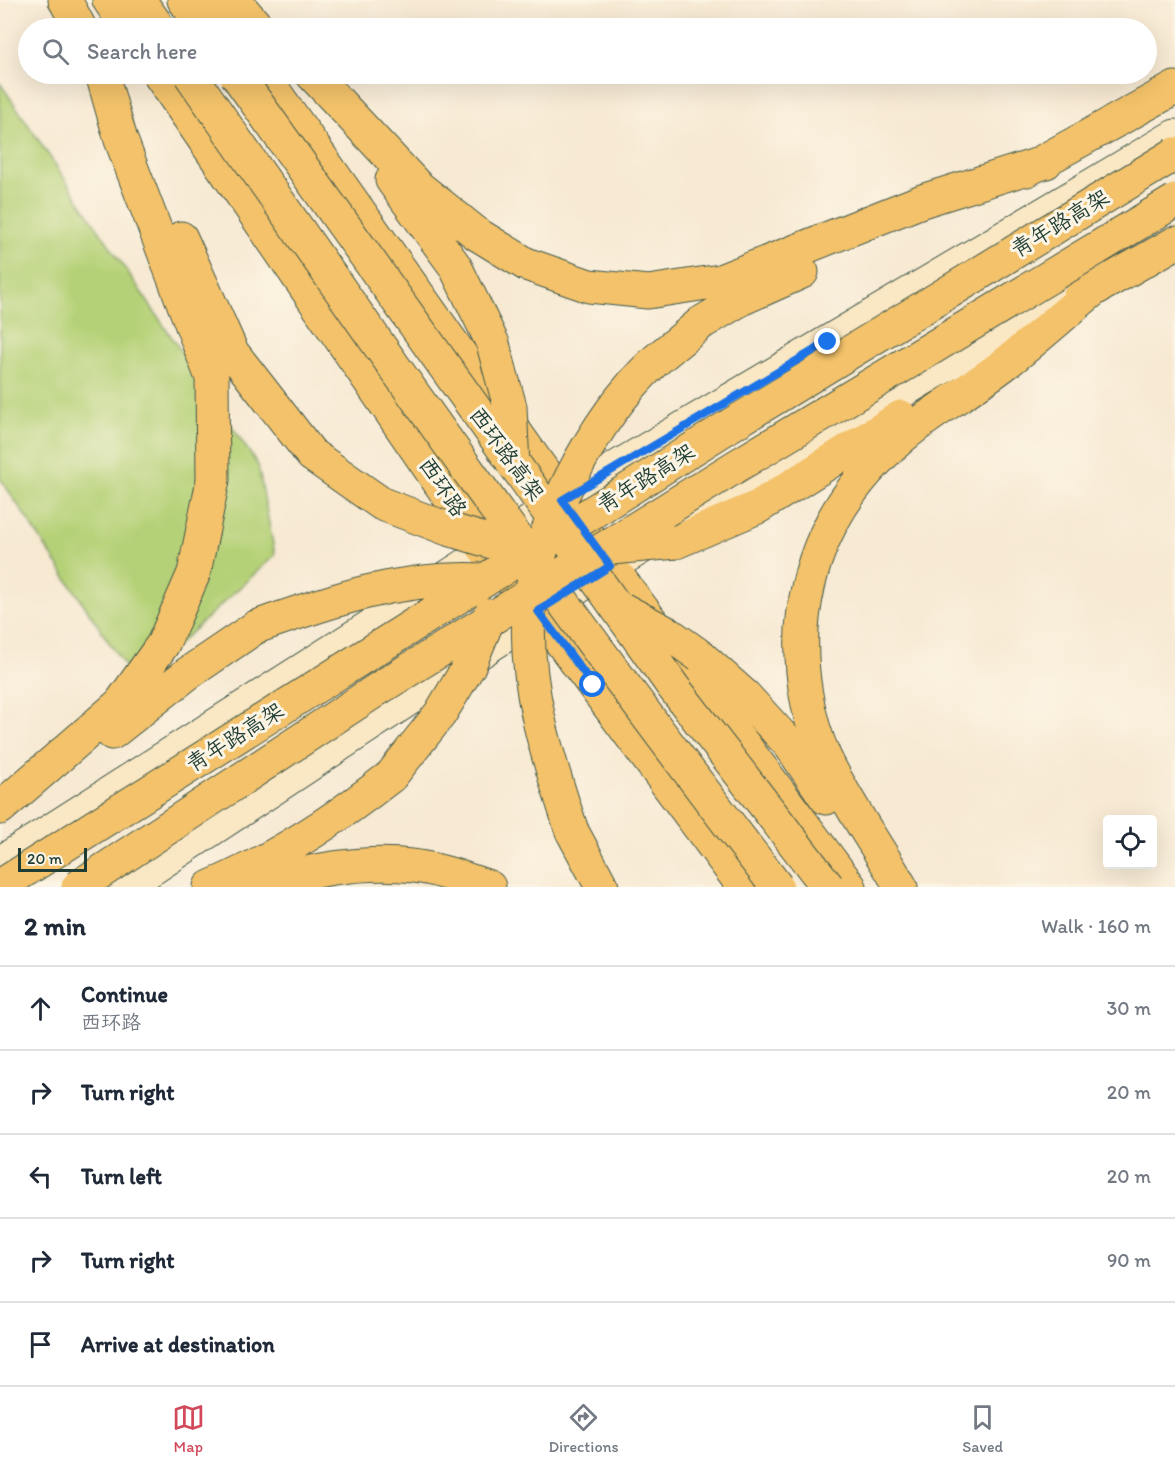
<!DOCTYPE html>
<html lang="en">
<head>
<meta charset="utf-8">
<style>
	:root { --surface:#fff; --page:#f2f2f3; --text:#1f2937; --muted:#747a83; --line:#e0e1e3; --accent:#d1495b }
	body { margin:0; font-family:Itim,"LXGW WenKai TC",sans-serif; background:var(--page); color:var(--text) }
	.controls { position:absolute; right:18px; bottom:18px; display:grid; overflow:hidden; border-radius:6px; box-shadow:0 6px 24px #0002 }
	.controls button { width:54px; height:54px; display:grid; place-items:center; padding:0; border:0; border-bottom:2px solid var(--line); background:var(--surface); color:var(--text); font:30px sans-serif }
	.scale { position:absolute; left:18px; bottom:15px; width:69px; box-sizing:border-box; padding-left:6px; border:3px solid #1f3d34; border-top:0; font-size:16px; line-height:21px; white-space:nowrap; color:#1f3d34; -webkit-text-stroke:4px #fcf5e5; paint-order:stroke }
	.stop { position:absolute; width:18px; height:18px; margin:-14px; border:4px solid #1a73e8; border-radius:50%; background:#fff }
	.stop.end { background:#1a73e8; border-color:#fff; box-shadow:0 2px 6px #0008 }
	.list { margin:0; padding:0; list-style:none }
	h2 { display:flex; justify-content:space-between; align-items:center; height:78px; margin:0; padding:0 24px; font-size:26px }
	h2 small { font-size:20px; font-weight:400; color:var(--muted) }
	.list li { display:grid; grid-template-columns:39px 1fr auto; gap:18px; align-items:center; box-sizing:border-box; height:84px; padding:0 24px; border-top:2px solid var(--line) }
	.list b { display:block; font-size:22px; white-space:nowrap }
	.list p { margin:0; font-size:20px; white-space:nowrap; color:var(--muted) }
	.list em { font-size:20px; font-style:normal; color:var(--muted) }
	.icon { flex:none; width:33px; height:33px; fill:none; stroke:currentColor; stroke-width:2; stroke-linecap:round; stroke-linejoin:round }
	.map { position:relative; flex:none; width:1175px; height:887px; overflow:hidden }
	.search { position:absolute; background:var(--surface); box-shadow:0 6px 24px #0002; left:18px; right:18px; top:18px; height:66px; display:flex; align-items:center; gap:15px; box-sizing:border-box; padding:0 21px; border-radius:33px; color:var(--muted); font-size:22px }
	.sheet { height:498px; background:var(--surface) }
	nav { display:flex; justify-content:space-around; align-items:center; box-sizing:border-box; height:84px; border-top:2px solid var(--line); background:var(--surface); font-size:16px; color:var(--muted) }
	nav a { display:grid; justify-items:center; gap:3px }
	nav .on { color:var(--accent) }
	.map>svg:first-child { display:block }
	.green { fill:#b5d177; stroke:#6a8756; stroke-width:1.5 }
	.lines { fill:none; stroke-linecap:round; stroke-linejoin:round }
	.secondary-casing { stroke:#3f574c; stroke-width:35 }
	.primary-casing { stroke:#3f574c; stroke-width:35 }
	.trunk-casing { stroke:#3f574c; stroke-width:35 }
	.secondary { stroke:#fae7c3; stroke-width:33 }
	.primary { stroke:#f3c26a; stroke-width:33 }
	.trunk { stroke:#f3c26a; stroke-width:33 }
	.trunk-bridge-casing { stroke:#3f574c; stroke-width:35; stroke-linecap:butt }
	.trunk-bridge { stroke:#f3c26a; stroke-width:33 }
	.route { stroke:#1a73e8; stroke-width:8 }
	.labels { text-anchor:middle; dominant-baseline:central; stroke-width:6; stroke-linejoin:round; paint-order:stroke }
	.street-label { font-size:22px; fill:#1f3d34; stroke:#fcf5e5 }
</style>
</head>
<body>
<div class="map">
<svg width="1175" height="887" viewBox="0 0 1175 887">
	<rect width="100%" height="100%" fill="#fcf5e5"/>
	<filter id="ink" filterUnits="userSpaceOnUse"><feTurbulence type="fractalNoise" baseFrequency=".0167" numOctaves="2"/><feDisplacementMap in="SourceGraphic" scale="12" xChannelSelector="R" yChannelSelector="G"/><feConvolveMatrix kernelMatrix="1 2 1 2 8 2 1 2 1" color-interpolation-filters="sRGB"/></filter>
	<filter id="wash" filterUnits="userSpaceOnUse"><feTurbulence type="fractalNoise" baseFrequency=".008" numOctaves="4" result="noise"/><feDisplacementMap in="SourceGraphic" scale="24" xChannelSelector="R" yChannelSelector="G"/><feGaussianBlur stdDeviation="1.35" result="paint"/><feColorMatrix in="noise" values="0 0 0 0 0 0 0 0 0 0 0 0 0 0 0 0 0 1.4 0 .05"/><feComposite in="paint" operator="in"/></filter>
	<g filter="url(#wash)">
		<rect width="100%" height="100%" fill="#f7e9d2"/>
		<path class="green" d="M0 83 258 465 275 555 136 683 0 478Z"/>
	</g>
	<g filter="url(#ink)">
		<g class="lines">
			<defs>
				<path id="secondary" d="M0 863 487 552 562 500 1175 136
					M124 887 610 566 1095 276"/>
				<path id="primary" d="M109 0 128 28
					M211 0 231 28
					M159 74 487 552 538 611 744 887
					M262 74 610 566 850 887"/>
				<path id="trunk" d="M65 0 80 28
					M139 0 159 28
					M184 0 204 28
					M234 0 258 28
					M312 74 417 186 477 234 526 264 589 286 648 292 720 281 922 201 1046 162
					M1027 170 1175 88
					M392 180 455 266 493 344
					M181 238 232 352 312 455
					M1079 298 1175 243
					M701 323 741 299 802 272
					M676 542 758 507 901 417
					M700 656 745 696 790 745 826 798
					M112 733 187 674 256 627
					M0 808 120 704 163 644 194 573 213 480 212 378 121 140 102 74
					M572 831 602 887
					M210 887C276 859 335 820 391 776
					M258 887C303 870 365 860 413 866 439 869 465 879 489 887
					M901 887C876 844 846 802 825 758 807 719 800 671 802 629 808 549 842 489 902 437 934 410 972 389 1006 363 1037 339 1066 312 1097 287"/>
			</defs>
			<use href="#secondary" class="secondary-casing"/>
			<use href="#primary" class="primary-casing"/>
			<use href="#trunk" class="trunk-casing"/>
			<use href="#secondary" class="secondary"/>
			<use href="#primary" class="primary"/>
			<use href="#trunk" class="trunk"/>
			<defs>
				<path id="trunk-bridge" d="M190 74C380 349 572 622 777 887
					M236 74 674 688 828 887
					M493 344 510 407 513 464
					M312 455 382 504 448 529 515 549H533
					M612 548 676 542
					M622 609 669 634 700 656
					M256 627C332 600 401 576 484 580
					M391 776 440 714 469 666 490 615
					M572 831C549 761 524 689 529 613 536 528 593 419 655 361 670 348 686 336 701 323
					M0 886 729 426 1175 154
					M78 887 378 689 735 467 1175 201"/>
			</defs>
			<use href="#trunk-bridge" class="trunk-bridge-casing"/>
			<use href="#trunk-bridge" class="trunk-bridge"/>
		</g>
	</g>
	<g class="lines" filter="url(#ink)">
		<path class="route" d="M593 685 538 611 610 566 562 500 828 342"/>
	</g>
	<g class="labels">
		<g class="street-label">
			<text transform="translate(1060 223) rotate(-31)">青年路高架</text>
			<text transform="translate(507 454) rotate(54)">西环路高架</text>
			<text transform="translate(646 478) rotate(-32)">青年路高架</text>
			<text transform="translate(443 487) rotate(56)">西环路</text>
			<text transform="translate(235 737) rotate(-32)">青年路高架</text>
		</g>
	</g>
</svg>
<div class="controls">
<button><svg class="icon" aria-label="locate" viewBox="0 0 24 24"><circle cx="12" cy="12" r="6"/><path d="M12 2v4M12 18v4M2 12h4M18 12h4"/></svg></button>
</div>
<div class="scale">20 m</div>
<div class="stop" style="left:593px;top:685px"></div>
<div class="stop end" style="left:828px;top:342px"></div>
<div class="search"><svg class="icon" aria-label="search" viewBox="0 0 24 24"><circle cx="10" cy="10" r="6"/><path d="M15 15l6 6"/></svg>Search here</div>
</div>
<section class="sheet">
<h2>2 min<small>Walk · 160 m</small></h2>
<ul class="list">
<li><svg class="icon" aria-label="ahead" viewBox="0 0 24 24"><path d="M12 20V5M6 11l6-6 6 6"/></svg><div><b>Continue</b><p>西环路</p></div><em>30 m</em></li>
<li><svg class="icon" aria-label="right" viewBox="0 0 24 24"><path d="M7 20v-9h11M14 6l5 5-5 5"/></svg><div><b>Turn right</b></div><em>20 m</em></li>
<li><svg class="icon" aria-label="left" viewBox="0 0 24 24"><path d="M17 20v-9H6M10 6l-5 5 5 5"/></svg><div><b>Turn left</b></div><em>20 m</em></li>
<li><svg class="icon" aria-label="right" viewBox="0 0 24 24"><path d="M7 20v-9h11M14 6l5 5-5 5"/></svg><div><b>Turn right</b></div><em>90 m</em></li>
<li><svg class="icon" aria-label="arrive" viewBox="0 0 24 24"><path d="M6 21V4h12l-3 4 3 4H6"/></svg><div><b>Arrive at destination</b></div></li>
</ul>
</section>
<nav>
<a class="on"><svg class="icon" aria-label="map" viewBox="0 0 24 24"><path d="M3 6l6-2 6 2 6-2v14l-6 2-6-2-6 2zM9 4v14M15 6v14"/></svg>Map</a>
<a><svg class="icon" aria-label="directions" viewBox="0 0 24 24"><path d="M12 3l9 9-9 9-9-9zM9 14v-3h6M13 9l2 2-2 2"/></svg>Directions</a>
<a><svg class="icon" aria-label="saved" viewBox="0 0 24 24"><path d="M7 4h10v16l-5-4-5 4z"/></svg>Saved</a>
</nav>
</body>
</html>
